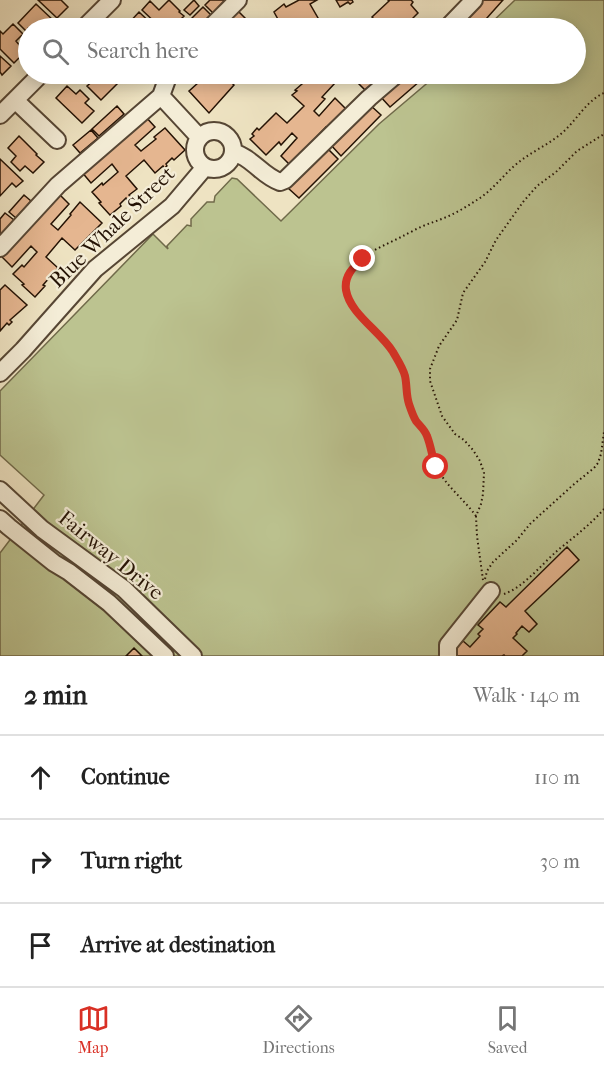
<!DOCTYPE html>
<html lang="en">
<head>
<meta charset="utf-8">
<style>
	:root { --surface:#fff; --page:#f6f6f6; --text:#222; --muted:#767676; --line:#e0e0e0; --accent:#d93025 }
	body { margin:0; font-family:"IM FELL French Canon",serif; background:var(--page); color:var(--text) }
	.stop { position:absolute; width:18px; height:18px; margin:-14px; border:4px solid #d93025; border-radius:50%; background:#fff }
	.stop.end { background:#d93025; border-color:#fff; box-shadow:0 2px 6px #0008 }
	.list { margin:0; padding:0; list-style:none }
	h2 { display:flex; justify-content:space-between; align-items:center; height:78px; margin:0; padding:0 24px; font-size:26px }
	h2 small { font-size:20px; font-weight:400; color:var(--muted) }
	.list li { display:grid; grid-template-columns:39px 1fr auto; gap:18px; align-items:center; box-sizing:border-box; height:84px; padding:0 24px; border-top:2px solid var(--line) }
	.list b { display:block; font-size:22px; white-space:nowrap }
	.list em { font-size:20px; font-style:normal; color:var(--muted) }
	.icon { flex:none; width:33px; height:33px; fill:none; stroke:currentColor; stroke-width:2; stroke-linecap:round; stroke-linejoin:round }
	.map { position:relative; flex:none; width:604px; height:656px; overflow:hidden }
	.search { position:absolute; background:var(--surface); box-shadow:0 3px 15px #0003; left:18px; right:18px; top:18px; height:66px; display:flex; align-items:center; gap:15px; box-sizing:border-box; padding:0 21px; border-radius:33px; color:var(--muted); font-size:22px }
	.sheet { height:330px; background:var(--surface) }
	nav { display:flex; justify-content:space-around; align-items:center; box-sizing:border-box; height:84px; border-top:2px solid var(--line); background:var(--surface); font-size:16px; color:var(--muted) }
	nav a { display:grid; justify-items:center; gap:3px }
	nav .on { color:var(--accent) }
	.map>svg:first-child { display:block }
	.green { fill:#bcc390; stroke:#706a4a; stroke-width:1.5 }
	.building { fill:#e5b690; stroke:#241204; stroke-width:1.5 }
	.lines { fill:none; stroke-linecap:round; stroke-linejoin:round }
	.minor-casing { stroke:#564634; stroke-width:20 }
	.path { stroke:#241204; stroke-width:2; stroke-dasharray:1.5 3; stroke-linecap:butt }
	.minor { stroke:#f4edd7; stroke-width:16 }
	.route { stroke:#d93025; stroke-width:8 }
	.labels { text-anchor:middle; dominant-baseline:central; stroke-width:4.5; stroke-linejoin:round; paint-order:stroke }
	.street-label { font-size:21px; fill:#241204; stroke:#f4edd7 }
</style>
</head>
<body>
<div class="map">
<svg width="604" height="656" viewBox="0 0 604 656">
	<rect width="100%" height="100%" fill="#eee3c2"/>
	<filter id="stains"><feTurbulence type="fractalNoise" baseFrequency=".00333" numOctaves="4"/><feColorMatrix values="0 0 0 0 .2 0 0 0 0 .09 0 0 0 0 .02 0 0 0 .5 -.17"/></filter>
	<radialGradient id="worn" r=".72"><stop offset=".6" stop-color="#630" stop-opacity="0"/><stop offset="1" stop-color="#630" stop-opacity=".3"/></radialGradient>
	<path class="green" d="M515 0H604V656H0V553L44 495 0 455V391L153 234 168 249 167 246 187 225 191 226V219L207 202H214L215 196 232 178 237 179 281 221 379 124 438 74H576V28H486Z"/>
	<path class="building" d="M38 0H61L68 7 57 18Z
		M169 0 180 11 179 12 184 16 172 28H161L142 10 150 1 159 10Z
		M194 0 199 6 190 15 184 10Z
		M210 0H225L213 13 205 5Z
		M299 0H317L310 4 318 18 299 28H280L278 24 280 23 274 12 284 4 286 7Z
		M336 0H352L353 2 350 4 348 2 340 7Z
		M388 0H411L413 2 411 5 418 13 408 23 406 21 398 28H383L372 17 389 1Z
		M482 0H503L478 28H476L466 19Z
		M36 4 54 21 48 28H37L34 26 31 28H28L27 32 18 23Z
		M203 7 211 15 198 28H182Z
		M236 9 248 21 241 28H218Z
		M139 12 156 28H132L128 24Z
		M13 24 23 34 16 41 25 52 14 63 0 49V31L3 34Z
		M0 56 11 66 2 75 0 72Z
		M89 74H111L119 82 101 100 87 86 94 80Z
		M179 74H195L187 82Z
		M208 74H222L234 85 209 113 189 91Z
		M310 74H326L335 83 322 97 325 99 314 111 319 116 335 98 347 110 328 130 326 127 309 145 311 147 292 167 281 156 297 138 292 133 281 145 279 142 266 155 250 139 254 136 252 134 257 128 259 130 276 113 287 123 304 106 292 95 297 91 295 90 309 78 307 76Z
		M360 74H384L365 90 354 79Z
		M404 74H428L390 107 379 95Z
		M67 86 76 94 80 90 89 99 85 103 94 111 82 123 56 98Z
		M369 104 381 115 341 156 330 144Z
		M117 106 124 114 99 136 92 129Z
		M145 116 155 127 135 145 141 151 156 139 154 137 165 128 185 150 174 160 172 158 166 164 167 166 164 168 163 166 155 173 144 160 126 176 137 189 129 195 131 197 127 200 126 198 120 204 121 206 110 215 99 203 101 202 92 192 102 183 103 185 118 172 112 164 91 183 81 171Z
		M91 130 98 138 80 153 73 145Z
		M19 136 37 154 36 155 44 162 33 173 25 166 20 171 11 162 16 156 8 148Z
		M327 148 338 159 299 198 288 188Z
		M0 159 23 181 16 187 12 183 0 196Z
		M58 193 69 204 51 224 58 230 71 215 70 214 80 202 102 223 75 250 62 238 46 257 58 268 43 285 45 286 35 297 22 285 24 284 13 274 22 265 24 267 37 252 31 246 12 267 1 256Z
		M24 195 31 201 16 218 9 212Z
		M5 213 14 220 0 236V219Z
		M5 285 27 305 10 320 12 322 9 325 7 323 0 331V290Z
		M567 547 579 560 525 611 537 624 529 632 522 626 516 633 517 634 513 638 527 651 522 656H505L504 655 502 656H453L454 650 463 641 470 647 480 636 478 634 483 629 478 625 500 602 506 607Z
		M134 648 142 656H126Z"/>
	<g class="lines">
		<defs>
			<path id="minor" d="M84 28 112 0
				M210 28 238 0
				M447 28 474 0
				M161 96 199 137
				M15 100 57 140
				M0 115 41 74
				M195 150a19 19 0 1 1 38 0a19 19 0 1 1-38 0Z
				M234 152C238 154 243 156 247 159 259 167 266 177 280 182L285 180 369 98 397 74
				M0 248 58 185 161 96 169 74
				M0 373 23 350 95 269 172 206 205 167
				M0 490 42 529 124 589 193 656
				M0 519 9 527 54 563 69 572 109 603 165 656
				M448 656V645L491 591"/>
		</defs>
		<use href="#minor" class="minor-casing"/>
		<path class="path" d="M476 516C466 502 451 490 441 475 433 462 432 450 427 437 424 428 416 422 412 414 405 398 408 381 400 365 395 355 388 344 380 335 365 319 333 297 350 271 362 253 384 246 403 236 409 233 416 229 423 226 430 223 437 221 444 218 457 213 469 205 480 198 493 189 502 177 513 167 528 153 547 146 562 133 577 120 586 101 604 93
			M485 579 487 571 493 562 517 540 530 524 573 485 594 468 598 463 601 454 604 432
			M483 580 477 536 476 516 481 504 483 494 484 473 480 461 473 450 464 440 455 434 442 416 430 381V369L439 346 457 320 463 293 485 262 496 240 523 202 537 186 556 172 577 151 604 134
			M504 594C524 587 542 564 558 550 574 537 590 525 604 509"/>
		<use href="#minor" class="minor"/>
	</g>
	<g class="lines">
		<path class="route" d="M363 259C353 267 344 276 346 290 350 314 380 331 393 352 397 359 403 368 405 376 407 385 406 395 409 404 411 410 413 416 416 421 420 426 425 430 427 436 431 446 432 457 436 467"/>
	</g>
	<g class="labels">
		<g class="street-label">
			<text transform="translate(112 227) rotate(-44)">Blue Whale Street</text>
			<text transform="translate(111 555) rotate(39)">Fairway Drive</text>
		</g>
	</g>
	<rect width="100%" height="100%" filter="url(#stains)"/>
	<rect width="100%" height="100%" fill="url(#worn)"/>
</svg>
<div class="stop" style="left:436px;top:467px"></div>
<div class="stop end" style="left:363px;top:259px"></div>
<div class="search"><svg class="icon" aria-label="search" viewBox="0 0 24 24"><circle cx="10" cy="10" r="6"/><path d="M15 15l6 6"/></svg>Search here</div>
</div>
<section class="sheet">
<h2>2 min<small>Walk · 140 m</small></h2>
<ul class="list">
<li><svg class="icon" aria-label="ahead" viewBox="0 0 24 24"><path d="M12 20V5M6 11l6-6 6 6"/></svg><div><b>Continue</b></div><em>110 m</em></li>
<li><svg class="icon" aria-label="right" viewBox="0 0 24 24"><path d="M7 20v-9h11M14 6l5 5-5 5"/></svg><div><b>Turn right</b></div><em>30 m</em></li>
<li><svg class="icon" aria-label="arrive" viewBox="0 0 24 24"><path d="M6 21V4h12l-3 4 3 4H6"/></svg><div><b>Arrive at destination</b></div></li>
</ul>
</section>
<nav>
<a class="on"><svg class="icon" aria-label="map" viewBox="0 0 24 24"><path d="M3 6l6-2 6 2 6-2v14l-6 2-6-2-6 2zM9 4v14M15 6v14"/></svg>Map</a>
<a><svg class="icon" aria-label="directions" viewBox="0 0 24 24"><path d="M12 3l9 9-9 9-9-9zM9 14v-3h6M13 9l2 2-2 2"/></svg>Directions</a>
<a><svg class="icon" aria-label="saved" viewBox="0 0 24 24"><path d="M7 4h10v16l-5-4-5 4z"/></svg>Saved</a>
</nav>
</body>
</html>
